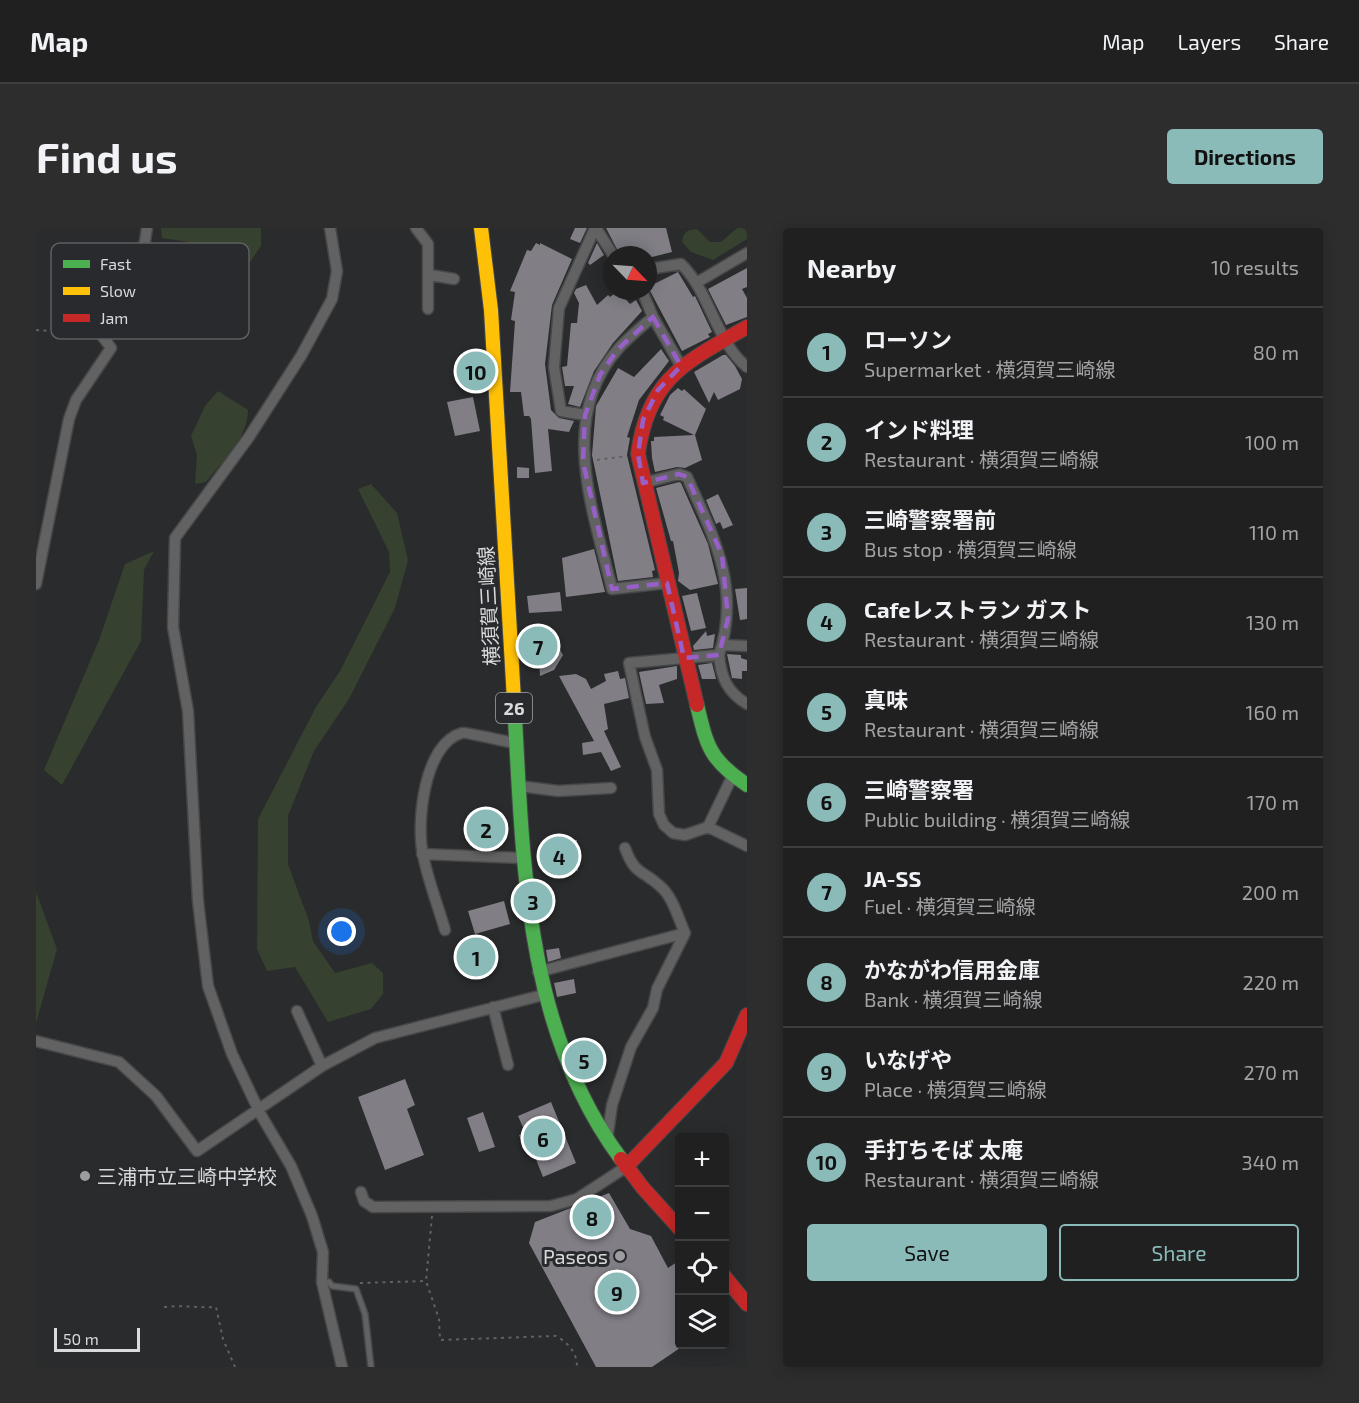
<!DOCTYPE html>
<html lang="en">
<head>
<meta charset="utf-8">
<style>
	:root { --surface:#202021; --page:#2d2d2e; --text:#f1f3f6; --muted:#a2a3a5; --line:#3d3e3f; --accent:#8bbbb9 }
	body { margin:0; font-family:"Exo 2","Noto Sans JP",sans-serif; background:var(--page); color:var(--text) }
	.controls { position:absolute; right:18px; bottom:18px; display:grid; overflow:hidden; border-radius:6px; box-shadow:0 3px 15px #0003 }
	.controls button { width:54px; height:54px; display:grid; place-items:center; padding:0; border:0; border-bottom:2px solid var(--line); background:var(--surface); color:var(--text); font:30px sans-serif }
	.compass { position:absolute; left:567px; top:18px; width:54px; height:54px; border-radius:50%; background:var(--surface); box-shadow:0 3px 15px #0003; rotate:115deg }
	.scale { position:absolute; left:18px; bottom:15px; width:86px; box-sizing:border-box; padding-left:6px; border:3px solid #d9dadc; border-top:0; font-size:16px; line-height:21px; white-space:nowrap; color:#d9dadc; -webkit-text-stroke:4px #292a2d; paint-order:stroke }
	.you { position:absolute; left:306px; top:704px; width:21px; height:21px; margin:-15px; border:4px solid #fff; border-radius:50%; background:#1a73e8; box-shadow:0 0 0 9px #1a73e833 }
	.badge { display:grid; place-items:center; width:39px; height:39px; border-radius:50%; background:var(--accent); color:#111; font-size:20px; font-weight:700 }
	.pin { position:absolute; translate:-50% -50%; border:3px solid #fff; box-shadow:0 2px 6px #0006 }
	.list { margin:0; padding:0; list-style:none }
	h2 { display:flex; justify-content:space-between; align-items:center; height:78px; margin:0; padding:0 24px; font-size:26px }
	h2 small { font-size:20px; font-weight:400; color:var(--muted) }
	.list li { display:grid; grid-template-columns:39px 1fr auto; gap:18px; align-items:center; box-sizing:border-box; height:90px; padding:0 24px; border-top:2px solid var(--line) }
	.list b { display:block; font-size:22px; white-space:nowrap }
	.list p { margin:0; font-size:20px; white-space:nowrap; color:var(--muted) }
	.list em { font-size:20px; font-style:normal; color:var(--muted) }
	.actions { display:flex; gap:12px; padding:18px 24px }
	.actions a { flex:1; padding:14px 0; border:2px solid var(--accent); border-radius:6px; text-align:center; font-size:21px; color:var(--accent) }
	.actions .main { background:var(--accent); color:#111 }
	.icon { flex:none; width:33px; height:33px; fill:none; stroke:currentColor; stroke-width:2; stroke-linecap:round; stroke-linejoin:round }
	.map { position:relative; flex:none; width:711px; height:1139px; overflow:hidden; border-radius:6px }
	header { display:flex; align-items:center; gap:36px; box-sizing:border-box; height:84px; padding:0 30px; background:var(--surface); border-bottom:2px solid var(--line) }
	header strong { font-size:28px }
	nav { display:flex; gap:33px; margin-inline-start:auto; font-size:21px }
	.intro { display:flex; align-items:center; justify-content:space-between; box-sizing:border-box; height:144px; padding:0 36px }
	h1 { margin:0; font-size:42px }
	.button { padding:15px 27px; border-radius:6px; background:var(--accent); color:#111; font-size:21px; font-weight:700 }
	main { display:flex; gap:36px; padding:0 36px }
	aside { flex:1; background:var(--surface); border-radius:6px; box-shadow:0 3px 15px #0003 }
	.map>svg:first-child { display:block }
	.green { fill:#36412f }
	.building { fill:#817e86 }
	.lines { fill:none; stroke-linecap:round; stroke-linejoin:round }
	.lane-casing { stroke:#464749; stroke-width:8 }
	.street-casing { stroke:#464749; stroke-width:13 }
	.fast-casing { stroke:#464749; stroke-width:16 }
	.slow-casing { stroke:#464749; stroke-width:16 }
	.jam-casing { stroke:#464749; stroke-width:16 }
	.path { stroke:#606162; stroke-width:2; stroke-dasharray:3 4.5; stroke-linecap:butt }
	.lane { stroke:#626263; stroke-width:5 }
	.street { stroke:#626263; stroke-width:10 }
	.fast { stroke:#4caf50; stroke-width:14 }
	.slow { stroke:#ffc107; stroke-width:14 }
	.jam { stroke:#c62828; stroke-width:14 }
	.marked { fill:none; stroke:#9760c8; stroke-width:4.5; stroke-dasharray:12 8; stroke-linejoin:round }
	.poi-dot { fill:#9c9d9e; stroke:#292a2d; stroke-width:2 }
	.labels { text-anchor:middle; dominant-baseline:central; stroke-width:6; stroke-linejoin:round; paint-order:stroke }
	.shield { fill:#292a2d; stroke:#a4a5a8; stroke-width:1.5 }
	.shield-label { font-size:18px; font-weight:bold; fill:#d9dadc }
	.street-label { font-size:20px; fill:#d9dadc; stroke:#292a2d }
	.poi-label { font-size:20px; fill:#d9dadc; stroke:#292a2d; text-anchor:start }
	.key { fill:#292a2d; stroke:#5e5f62; stroke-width:1.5 }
	.key-label { font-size:16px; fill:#d9dadc }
</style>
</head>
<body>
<header>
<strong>Map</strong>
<nav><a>Map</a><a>Layers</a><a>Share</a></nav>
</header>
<div class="intro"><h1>Find us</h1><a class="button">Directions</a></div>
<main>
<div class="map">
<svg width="711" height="1139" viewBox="0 0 711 1139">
	<rect width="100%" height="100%" fill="#2a2b2c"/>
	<path class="green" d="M125 0H225V18L200 55 153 14 126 10Z
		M701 0H711V11L677 32 655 24 646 14C647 4 652 1 661 1L674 14H685Z
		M182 163 212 182C212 210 187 233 170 254L159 256 161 227 155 208 169 178Z
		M335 256 361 285 372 332 359 380 313 471 278 523 252 588V636L273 693 277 713 299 745 336 735 347 745V766L335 781 292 794 259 739 231 743 221 721 222 591 280 479 304 443 354 344 353 324 322 261Z
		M118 323 108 342 105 413 26 557 8 542 63 412 89 336Z
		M0 664 21 721 0 795Z"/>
	<path class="building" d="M539 0H551L544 15 534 11Z
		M570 0H630L636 24 612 30V27H584Z
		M500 15 504 17V15L536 31 516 77 509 136 515 182 523 190 538 193 533 204 512 201 516 243 499 245 495 191 493 188H488L485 164H474L479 93 475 92 479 64 474 63 491 22 495 23Z
		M561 15 568 27 554 37 552 35Z
		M711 40V59L706 61 711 70V89L690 97 672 61Z
		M642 44 657 69 659 68 676 104 672 106 674 109 646 123 612 59Z
		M550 57 561 77 572 67 574 69 582 63 594 76 600 72 606 83 577 115 558 143 544 179 532 176 538 158H529L526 139 531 138 535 95H541L543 75 538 65 540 61Z
		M625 121 633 133 603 172 591 209 594 210 591 227 619 342 616 343 617 349 582 353 556 227 560 178 582 140 598 149Z
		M687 127H690L699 138 706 151 704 161 682 172 678 164 673 175 658 144Z
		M432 128H445V157H432Z
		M642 160 646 163 648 161 670 181 659 207 666 232 649 240 641 239 619 244 616 230 615 213H618V209L658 207 627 192 628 189 624 187 634 167Z
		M437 169 444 203 419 208 411 174Z
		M481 239 493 240V250H481Z
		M643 254 645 255 672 316 682 356 654 362 642 353 643 345 637 313H635L620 260Z
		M682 266 697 297 687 301 684 294 680 296 670 272Z
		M558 321 569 364 530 369 526 330Z
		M711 360V391L704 392 699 361Z
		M524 364 526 383 493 385 491 368Z
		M661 365 670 400 655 403 646 368Z
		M670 403 671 408 679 406 677 420 658 422 657 418Z
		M515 405 527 427 518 442 504 448 503 431 494 432 493 406Z
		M691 426 705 427V430L711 432V443H706V451L696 450Z
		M676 435 680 451H666L662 437Z
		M641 438V451L623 457 628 475 610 476 603 444Z
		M582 443 584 451 589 450 593 470 568 476 572 501 568 503 585 539 575 543 565 524 547 527 546 515 558 513 523 448 540 446 550 451 555 461 570 453 568 446Z
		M430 591 472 594 471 606H467V608L429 609Z
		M541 612 542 643 510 644 509 613Z
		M468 673 474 696 439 706 432 683Z
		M448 712 453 742 433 746 428 716Z
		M523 720 525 730 512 734 510 722Z
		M538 751 540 765 521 769 518 755Z
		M369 851 379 877 371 881 388 927 349 942 322 869Z
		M515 874 540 935 507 949 493 914 487 917 483 907 489 904 482 888Z
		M447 884 459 919 443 924 431 890Z
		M573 965 594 1001 615 1008 632 1040 644 1032V1120L616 1139H560L493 1015 499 994Z"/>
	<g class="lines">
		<defs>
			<path id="lane" d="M293 1054 296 1058 320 1061 329 1086 335 1139"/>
			<path id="street" d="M294 0 301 43 296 71 265 128 213 209 139 310 137 399 152 483 162 673 172 758 196 826 225 887 255 938 276 988 287 1024 286 1054 306 1139
				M380 0 392 16V81
				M560 0 577 27
				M394 47 418 51
				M612 47 619 40 645 36C674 64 680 114 711 139
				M660 55 711 25
				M606 63 617 89 645 138
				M617 89C605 99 593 109 583 120 521 189 557 282 576 361L631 355
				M549 187 525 183 518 139 523 80 559 0
				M607 255 643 246 651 249C678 309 705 360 683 427L593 435 609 509 621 542 623 586 628 597 637 605 649 607 672 599 696 549
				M0 356 33 191 40 172 75 120 56 94 63 80C96 66 107 33 111 0
				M686 417 711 418
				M683 427C685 449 691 464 711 476
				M483 558 522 563 575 560
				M672 599 711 618
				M386 626 487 630
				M409 702C402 678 392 652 387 627 380 595 388 515 426 505 430 504 471 514 480 515
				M502 744 649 705
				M457 779 472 837
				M261 783 286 838
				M0 813 83 834 120 868 161 923 286 838 339 810 507 767
				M571 912 576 877 595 819 617 780 621 761 649 705C642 690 637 669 624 658 605 641 599 647 589 620
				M325 964 328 973 337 979 515 978 541 971 590 939"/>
			<path id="fast" d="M478 472C487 629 487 799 585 931
				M661 477C671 519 674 532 711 557"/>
			<path id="slow" d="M445 0 455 82 478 472"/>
			<path id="jam" d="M661 477 602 226C612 150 650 134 711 99
				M585 931 607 960 644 1001
				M590 939 690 835 711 787
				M688 1048 711 1076"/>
		</defs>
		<use href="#lane" class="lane-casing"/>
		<use href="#street" class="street-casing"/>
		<use href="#fast" class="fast-casing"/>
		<use href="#slow" class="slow-casing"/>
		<use href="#jam" class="jam-casing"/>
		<path class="path" d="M0 102 33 104 49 99
			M561 232 591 228
			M396 988 390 1053 403 1091 404 1112 520 1108C532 1115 541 1124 541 1139
			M324 1055 390 1053
			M128 1079C146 1077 162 1080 180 1079L187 1111 199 1139"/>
		<use href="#lane" class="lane"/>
		<use href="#street" class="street"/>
		<use href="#fast" class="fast"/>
		<use href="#slow" class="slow"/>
		<use href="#jam" class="jam"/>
	</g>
	<path class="marked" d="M617 89 645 138 622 162 607 192 602 226 607 255 643 246 651 249 686 327 692 390 683 427 648 430 631 355 576 361 547 234 549 187 564 147 582 121Z"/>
	<g class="poi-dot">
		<circle cx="49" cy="948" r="6"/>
		<circle cx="584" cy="1028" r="6"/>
	</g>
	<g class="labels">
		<rect class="shield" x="460" y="465" width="36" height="30" rx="4.5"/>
		<g class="shield-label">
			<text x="478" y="480">26</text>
		</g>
		<g class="street-label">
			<text transform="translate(452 378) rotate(-93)">横須賀三崎線</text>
		</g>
		<g class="poi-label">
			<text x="61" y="948">三浦市立三崎中学校</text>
			<text x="572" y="1028" text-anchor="end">Paseos</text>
		</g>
	</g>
	<rect x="15" y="15" width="198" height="96" rx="9" class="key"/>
	<rect x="27" y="32" width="27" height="8" fill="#4caf50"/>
	<rect x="27" y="59" width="27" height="8" fill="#ffc107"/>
	<rect x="27" y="86" width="27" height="8" fill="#c62828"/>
	<g class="key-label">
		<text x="64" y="42">Fast</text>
		<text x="64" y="69">Slow</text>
		<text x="64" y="96">Jam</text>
	</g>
</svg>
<div class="controls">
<button>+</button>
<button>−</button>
<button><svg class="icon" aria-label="locate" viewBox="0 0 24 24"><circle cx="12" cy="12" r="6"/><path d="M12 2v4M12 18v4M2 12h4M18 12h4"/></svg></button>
<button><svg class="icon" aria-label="layers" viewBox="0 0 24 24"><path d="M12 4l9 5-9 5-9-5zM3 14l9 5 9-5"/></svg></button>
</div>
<svg class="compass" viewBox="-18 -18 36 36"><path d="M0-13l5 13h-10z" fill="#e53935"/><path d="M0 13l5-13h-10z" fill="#a2a3a5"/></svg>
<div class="scale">50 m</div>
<div class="you"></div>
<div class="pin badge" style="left:440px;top:729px">1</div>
<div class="pin badge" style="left:450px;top:601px">2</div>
<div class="pin badge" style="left:497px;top:673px">3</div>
<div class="pin badge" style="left:523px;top:628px">4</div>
<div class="pin badge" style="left:548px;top:832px">5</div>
<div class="pin badge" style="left:507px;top:910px">6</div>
<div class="pin badge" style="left:502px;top:418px">7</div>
<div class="pin badge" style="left:556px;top:989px">8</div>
<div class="pin badge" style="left:581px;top:1064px">9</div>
<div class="pin badge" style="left:440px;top:143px">10</div>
</div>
<aside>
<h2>Nearby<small>10 results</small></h2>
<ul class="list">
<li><span class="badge">1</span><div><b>ローソン</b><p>Supermarket · 横須賀三崎線</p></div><em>80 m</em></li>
<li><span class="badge">2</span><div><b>インド料理</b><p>Restaurant · 横須賀三崎線</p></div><em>100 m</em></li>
<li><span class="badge">3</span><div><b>三崎警察署前</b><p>Bus stop · 横須賀三崎線</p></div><em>110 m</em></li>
<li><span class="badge">4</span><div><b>Cafeレストラン ガスト</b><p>Restaurant · 横須賀三崎線</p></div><em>130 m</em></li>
<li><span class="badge">5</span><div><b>真味</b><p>Restaurant · 横須賀三崎線</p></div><em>160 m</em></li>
<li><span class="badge">6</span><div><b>三崎警察署</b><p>Public building · 横須賀三崎線</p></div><em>170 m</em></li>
<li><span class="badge">7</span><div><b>JA-SS</b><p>Fuel · 横須賀三崎線</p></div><em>200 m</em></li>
<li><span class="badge">8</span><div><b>かながわ信用金庫</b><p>Bank · 横須賀三崎線</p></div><em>220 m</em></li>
<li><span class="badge">9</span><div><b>いなげや</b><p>Place · 横須賀三崎線</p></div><em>270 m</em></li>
<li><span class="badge">10</span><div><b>手打ちそば 太庵</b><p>Restaurant · 横須賀三崎線</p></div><em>340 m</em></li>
</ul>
<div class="actions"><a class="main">Save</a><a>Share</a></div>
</aside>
</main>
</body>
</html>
